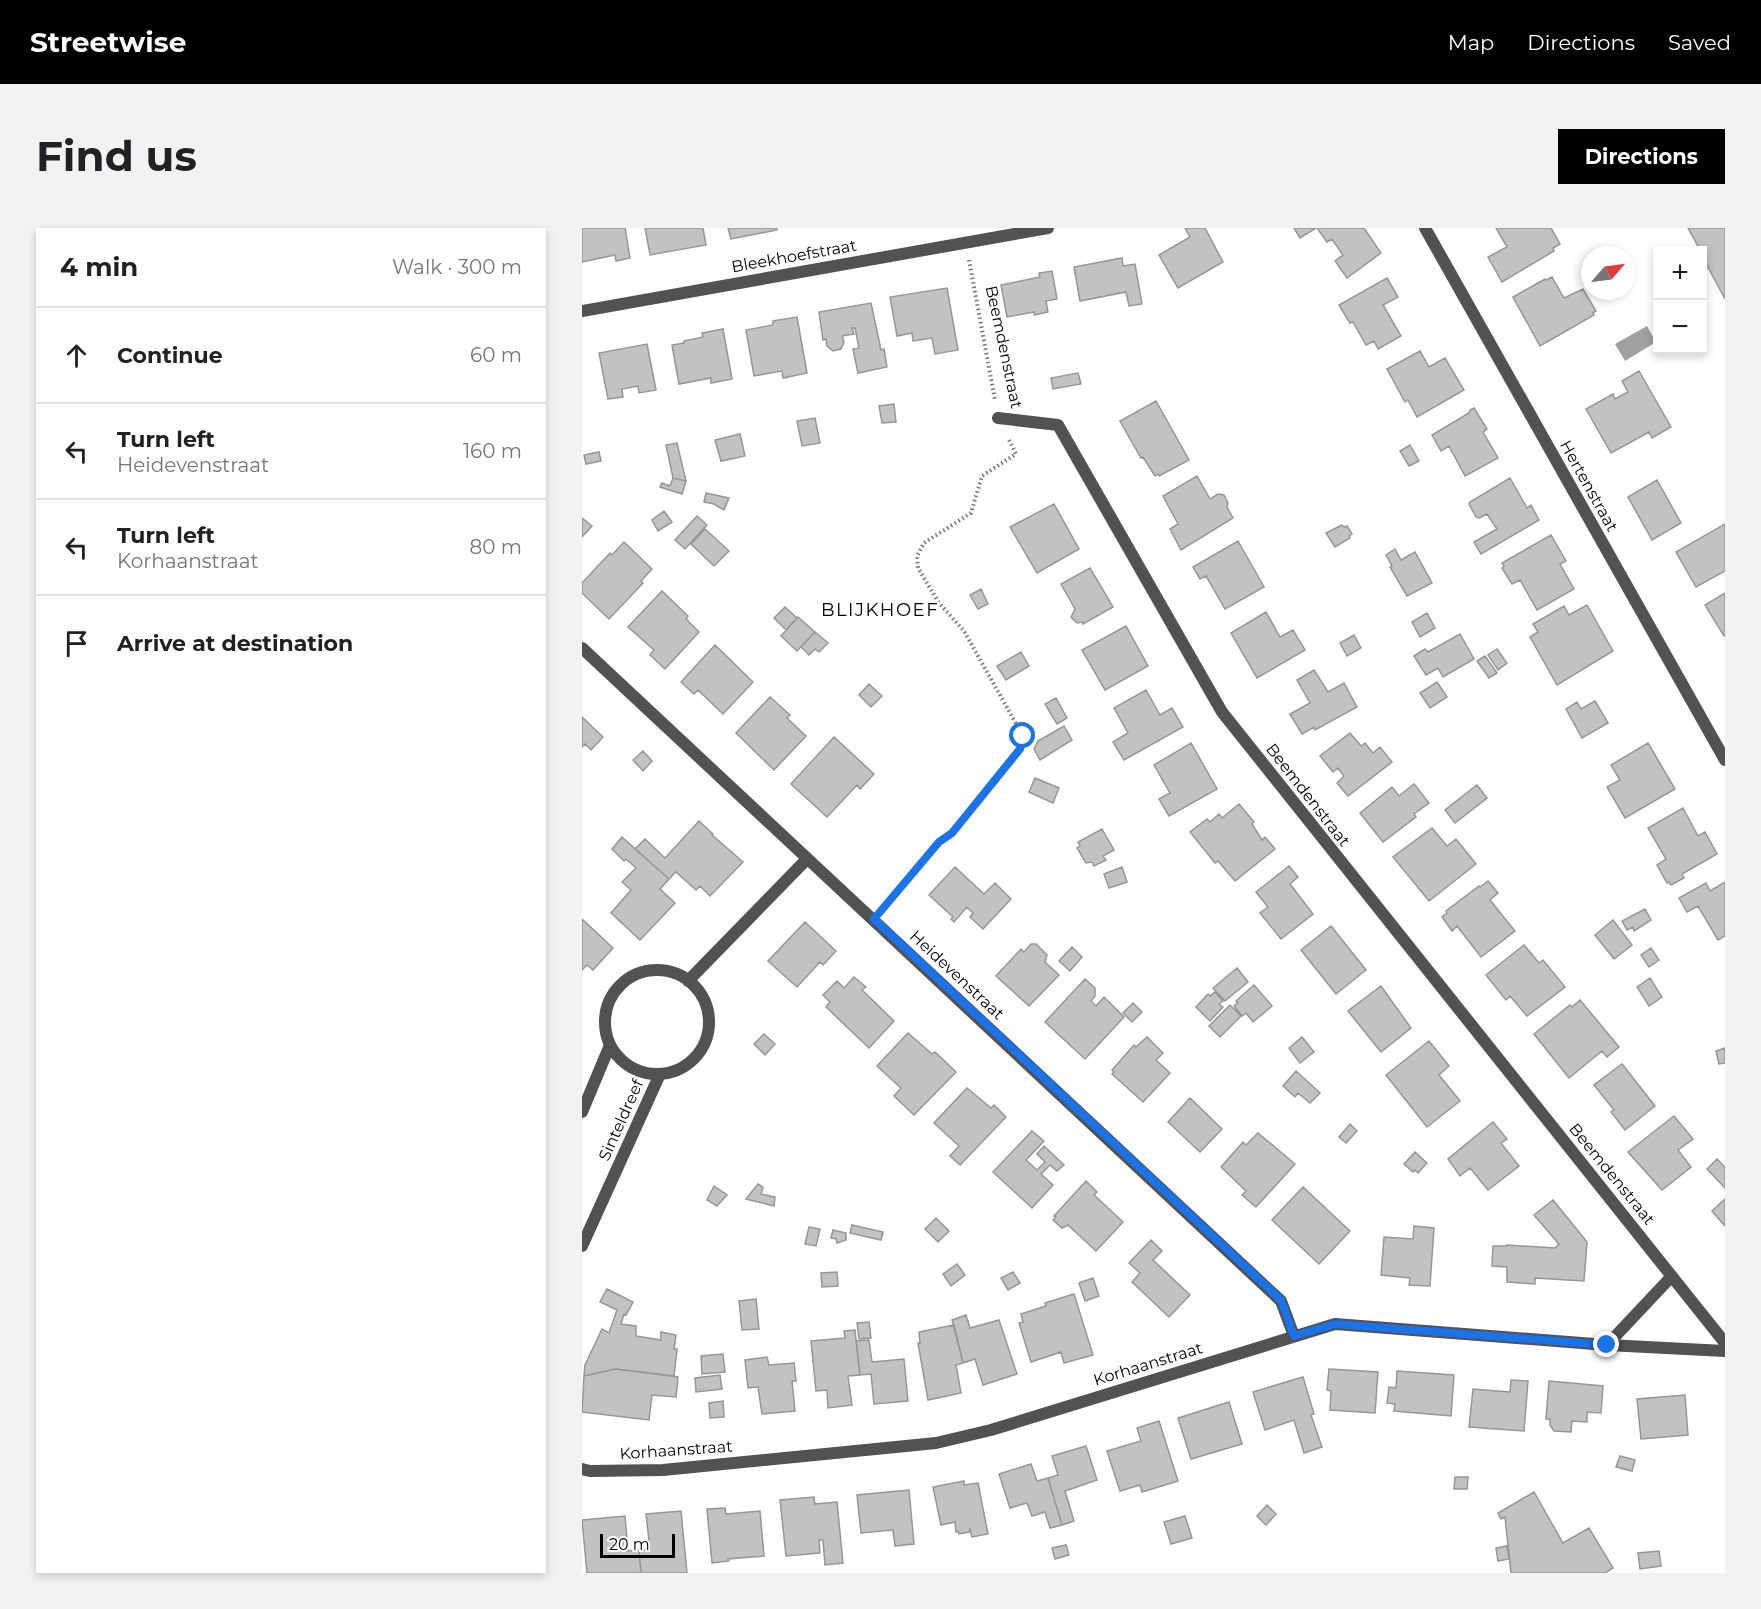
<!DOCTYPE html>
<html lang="en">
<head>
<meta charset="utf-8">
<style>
	:root { --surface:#fff; --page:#f2f2f2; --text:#202124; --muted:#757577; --line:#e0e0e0; --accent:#000 }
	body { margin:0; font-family:Montserrat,sans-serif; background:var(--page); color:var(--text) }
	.controls { position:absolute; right:18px; top:18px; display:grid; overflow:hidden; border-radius:0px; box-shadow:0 3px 9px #0003 }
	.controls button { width:54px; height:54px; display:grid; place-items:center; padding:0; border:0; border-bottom:2px solid var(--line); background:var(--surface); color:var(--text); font:30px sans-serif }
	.compass { position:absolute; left:999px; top:18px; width:54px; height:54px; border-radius:50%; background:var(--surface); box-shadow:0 3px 9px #0003; rotate:62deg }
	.scale { position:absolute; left:18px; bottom:15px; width:75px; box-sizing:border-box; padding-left:6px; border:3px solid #000; border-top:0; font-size:16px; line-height:21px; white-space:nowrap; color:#000; -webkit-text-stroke:4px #fff; paint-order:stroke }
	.stop { position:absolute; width:18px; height:18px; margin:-14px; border:4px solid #1a73e8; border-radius:50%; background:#fff }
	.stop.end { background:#1a73e8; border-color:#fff; box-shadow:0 2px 6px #0008 }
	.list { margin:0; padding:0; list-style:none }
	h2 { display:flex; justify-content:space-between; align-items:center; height:78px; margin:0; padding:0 24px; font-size:26px }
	h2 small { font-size:20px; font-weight:400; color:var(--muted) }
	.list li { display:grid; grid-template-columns:39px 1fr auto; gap:18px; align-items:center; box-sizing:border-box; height:96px; padding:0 24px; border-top:2px solid var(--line) }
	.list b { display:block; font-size:22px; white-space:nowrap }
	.list p { margin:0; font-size:20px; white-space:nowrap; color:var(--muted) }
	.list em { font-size:20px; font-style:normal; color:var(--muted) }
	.icon { flex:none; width:33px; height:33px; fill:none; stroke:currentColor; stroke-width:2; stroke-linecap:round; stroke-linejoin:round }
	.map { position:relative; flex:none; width:1143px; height:1345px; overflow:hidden; border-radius:0px }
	header { display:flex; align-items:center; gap:36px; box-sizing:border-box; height:84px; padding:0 30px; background:var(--accent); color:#fff }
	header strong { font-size:28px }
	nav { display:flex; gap:33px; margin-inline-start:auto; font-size:21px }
	.intro { display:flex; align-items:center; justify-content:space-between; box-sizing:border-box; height:144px; padding:0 36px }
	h1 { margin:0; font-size:42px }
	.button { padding:15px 27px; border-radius:0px; background:var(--accent); color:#fff; font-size:21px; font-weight:700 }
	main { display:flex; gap:36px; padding:0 36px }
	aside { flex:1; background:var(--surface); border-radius:0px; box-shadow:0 3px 9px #0003 }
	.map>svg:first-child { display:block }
	.water { fill:#a0a0a0 }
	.building { fill:#c2c2c2; stroke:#969696; stroke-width:1.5 }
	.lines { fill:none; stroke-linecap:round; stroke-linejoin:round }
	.path { stroke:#747474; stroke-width:4; stroke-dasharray:1.5 3; stroke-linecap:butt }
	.minor { stroke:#525252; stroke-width:12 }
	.route { stroke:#1a73e8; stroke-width:8 }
	.labels { text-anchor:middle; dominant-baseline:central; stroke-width:4.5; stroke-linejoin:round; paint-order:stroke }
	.street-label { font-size:16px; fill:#000; stroke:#fff }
	.neighbourhood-label { font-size:18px; letter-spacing:1.5px; fill:#000; stroke:#fff }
</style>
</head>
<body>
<header>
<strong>Streetwise</strong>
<nav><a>Map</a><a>Directions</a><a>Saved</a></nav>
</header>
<div class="intro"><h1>Find us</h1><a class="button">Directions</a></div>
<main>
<aside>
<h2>4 min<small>Walk · 300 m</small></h2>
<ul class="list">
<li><svg class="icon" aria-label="ahead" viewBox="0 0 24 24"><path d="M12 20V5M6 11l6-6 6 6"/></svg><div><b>Continue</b></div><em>60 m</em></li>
<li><svg class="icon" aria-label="left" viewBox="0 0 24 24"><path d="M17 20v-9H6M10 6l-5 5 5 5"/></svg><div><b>Turn left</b><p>Heidevenstraat</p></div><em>160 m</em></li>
<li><svg class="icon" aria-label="left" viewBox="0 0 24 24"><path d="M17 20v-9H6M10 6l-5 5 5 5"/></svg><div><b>Turn left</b><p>Korhaanstraat</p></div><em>80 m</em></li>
<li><svg class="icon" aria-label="arrive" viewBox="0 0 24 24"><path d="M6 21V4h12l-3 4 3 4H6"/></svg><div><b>Arrive at destination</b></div></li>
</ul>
</aside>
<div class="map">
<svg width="1143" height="1345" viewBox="0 0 1143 1345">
	<rect width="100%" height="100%" fill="#fff"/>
	<path class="water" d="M1065 98 1074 114 1043 133 1033 116Z"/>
	<path class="building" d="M0 0H43L48 30 34 33 33 27 0 34Z
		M63 0H121L124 17 68 27Z
		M146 0H195V2L149 11Z
		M603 0H623L641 34 596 60 577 27 608 9Z
		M712 0H734L718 10Z
		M735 0H782L799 25 765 50 753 33 761 27 750 11 745 14Z
		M914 0H969L978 16 971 20 972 23 920 54 906 29 925 19Z
		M1106 0H1143V71L1120 28V22H1118Z
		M540 30 541 38 553 36 560 76 547 78 544 64 498 73 492 39Z
		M470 43 475 71 464 73 466 84 452 87V84L425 89 419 57 458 49 457 45Z
		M970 49 982 70 1001 61 1014 83 1011 85 1012 87 958 118 931 69 963 51 964 52Z
		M805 50 816 69 801 77 819 108 796 121 792 113 784 117 771 94 768 95 757 77Z
		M365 60 376 122 353 126 350 110 331 113 330 105 315 108 308 69Z
		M289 75 299 122 302 121 305 139 276 145 271 121 277 120 273 100H270L272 106 260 108 262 114 259 121 251 123 245 118 244 111 241 112 237 84Z
		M215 89 225 145 201 150 200 143 172 148 164 102 191 97V93Z
		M141 101 150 151 129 155V150L97 156 90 117 102 115V113L121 109 120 105Z
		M65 116 74 162 57 165 56 158 40 161 41 169 26 171 17 125Z
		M838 123 847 139 863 130 882 162 835 189 826 172 823 174 805 141Z
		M1057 143 1089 199 1070 210 1067 204 1029 225 1004 181 1031 166 1033 171 1046 164 1040 153Z
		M496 145 499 156 471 161 469 150Z
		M574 173 607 232 577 248 576 246 573 248 561 229 559 230 538 193Z
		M312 176 314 194 300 195 297 178Z
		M892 180 905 201 901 204 916 230 883 248 867 218 859 223 850 207 887 185 888 182Z
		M233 190 238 215 220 218 215 193Z
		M158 206 163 228 139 233 133 212Z
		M95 215 104 253 91 250 84 217Z
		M828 217 837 233 827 238 818 223Z
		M17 224 19 233 4 236 2 227Z
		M615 248 628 271 636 266 642 267 646 275 645 279 651 290 599 322 588 301 596 296 581 268Z
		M91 250 104 253 100 266 78 259 80 255 88 258Z
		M928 250 945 280 949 277 957 292 899 326 892 314 915 301 905 286 897 290 894 289 887 276 888 274Z
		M1075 252 1099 295 1070 312 1046 269Z
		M124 265 147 270 142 282 132 276 122 274Z
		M472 276 497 321 455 345 428 299Z
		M82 283 90 294 76 303 70 292Z
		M115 288 125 297 103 321 93 312Z
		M0 290 10 298 0 309Z
		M1143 296V343L1114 359 1094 324Z
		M760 297 762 299 765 298 770 306 767 308 768 310 753 319 744 305Z
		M123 301 147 323 132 338 109 316Z
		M969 307 984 333 978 336 992 361 955 382 938 352 930 356 920 340 922 338 920 335Z
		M656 313 682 359 643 381 624 348 618 351 611 339Z
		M42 314 70 341 59 353 61 355 27 391 0 365V355L28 325 30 327Z
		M813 321 819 332 833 324 850 355 825 368 808 339 810 338 804 327Z
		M508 340 531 379 501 396V394L495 395 489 389 493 381 479 356Z
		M399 361 406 376 396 381 388 367Z
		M80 363 106 388 104 391 117 404 83 441 68 427 72 422 46 399Z
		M1143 365V408H1142L1123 377Z
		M1005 377 1031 423 975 457 948 409 956 404 951 396 982 378 987 387Z
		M203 379 215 390 204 402 192 390Z
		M684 384 698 409 711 402 723 422 675 450 649 405Z
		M845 385 853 400 838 409 830 394Z
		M216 389 233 404 215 423 199 408Z
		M544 398 566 438 523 462 500 422Z
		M233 404 246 415 237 424 233 421 227 427 219 419Z
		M878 406 892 431 861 449 856 440 844 447 832 428 843 421 846 424Z
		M772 407 779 420 765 428 758 415Z
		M133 417 171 454 141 486 116 462 112 466 99 454Z
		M915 421 925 435 916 442 906 427Z
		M439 424 447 438 424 452 415 438Z
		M903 428 915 445 907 450 895 433Z
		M732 442 746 464 762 455 775 479 733 502 732 499 720 506 708 486 728 475 715 452Z
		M855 454 865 469 848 480 838 465Z
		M287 456 300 468 289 479 277 467Z
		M564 462 578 487 590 480 601 499 542 532 531 514 546 505 532 480Z
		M188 469 208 487 205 490 224 508 192 542 154 505Z
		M474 470 485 490 475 496 463 476Z
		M1013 473 1026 495 1000 510 984 481 995 474 999 481Z
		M0 489 21 509 9 522 3 516 0 519Z
		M482 498 490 512 458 532 452 521 456 513Z
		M768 505 779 518 783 515 791 525 798 519 810 534 766 568 755 555 762 548 756 540 751 544 738 528Z
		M252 509 292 546 278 561 275 557 245 589 209 556Z
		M609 515 635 561 587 588 577 571 588 565 572 537Z
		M1066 515 1093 561 1043 590 1025 559 1038 552 1029 537Z
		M61 523 70 533 61 543 51 532Z
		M453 550 477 560 471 575 447 564Z
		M832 556 847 575 832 586 834 589 801 614 778 585 810 559 817 568Z
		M895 557 905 570 873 595 863 582Z
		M657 576 672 594 670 596 680 612 683 609 693 621 653 653 636 633 633 635 608 604 625 591 628 594 637 586 640 590Z
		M1101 580 1116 608 1123 604 1135 626 1100 646 1102 650 1089 657 1087 654 1085 655 1075 637 1084 631 1066 600Z
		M117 593 131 606 130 607 161 634 128 668 118 658 114 662 94 644 87 651 53 621 63 611 83 630Z
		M850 600 865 618 874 611 894 636 847 673 811 629Z
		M520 601 532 622 521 628 524 632 512 638 510 634 504 635 495 620 498 618 496 614Z
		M40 609 87 651 78 661 93 675 58 712 29 685 49 662 40 654 54 640 44 631 42 633 30 621Z
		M707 638 716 649 708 656 731 686 699 711 678 685 686 679 674 664Z
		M373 639 402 666 413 655 429 671 401 701 388 689 391 685 385 679 372 694 369 691 371 689 347 667Z
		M540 639 545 654 527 660 522 646Z
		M906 653 916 665 908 672 933 703 899 729 875 698 870 703 860 689 865 685 864 683 897 658 898 659Z
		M1143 654V708L1136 712 1116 678 1105 684 1097 670 1124 655 1128 663Z
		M1063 681 1069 692 1052 703 1051 699 1045 702 1040 693Z
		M0 691 31 720 11 742 5 737 0 742Z
		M1031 692 1050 717 1032 731 1013 707Z
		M223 694 254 723 241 737 238 734 215 759 186 733Z
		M749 698 784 742 754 766 719 722Z
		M449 716H454L465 727 463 734 477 747 447 778 414 748 439 721 442 724Z
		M942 717 957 735 961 732 983 759 945 788 928 768 924 772 904 747Z
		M490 719 500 729 488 743 477 733Z
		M1069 720 1077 732 1067 739 1059 727Z
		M655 740 666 754 643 773 631 760Z
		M272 749 284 759 280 762 312 793 287 820 244 779 248 774 241 767 255 753 262 760Z
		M1068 750 1080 769 1067 778 1055 759Z
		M503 751 513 760V768L509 773 514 778 522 769 542 789 503 831 463 794Z
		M672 757 690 778 671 794 664 785 660 788 652 778 656 775 654 773Z
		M799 758 829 800 799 824 766 783Z
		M633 764 641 773 637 776 641 779 628 793 614 779 626 766 628 768Z
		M998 772 1037 819 1025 829 1020 823 987 850 952 806 988 777 990 779Z
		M551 775 560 784 550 794 541 785Z
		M648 777 659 788 638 809 627 798Z
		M326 805 350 826 353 824 374 844 332 887 312 868 319 860 295 838Z
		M182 806 193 816 183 827 172 816Z
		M565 809 581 825 574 832 588 845 561 874 530 846 532 844 530 842 552 817 554 819Z
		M720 809 732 824 718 835 707 820Z
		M847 813 867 838 857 847 878 873 845 899 804 847Z
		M1143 820V835L1137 836 1134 823Z
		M1040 836 1073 878 1043 902 1029 884 1032 882 1012 857Z
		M714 843 738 865 728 875 716 865 713 869 701 858Z
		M385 860 409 880 412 877 424 889 378 937 368 928 377 918 352 895Z
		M608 870 640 901 618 924 586 894Z
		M1092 888 1111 911 1096 922 1109 939 1080 962 1046 924Z
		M911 894 925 911 919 915 937 938 906 962 888 940 878 948 866 931Z
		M768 896 775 903 764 915 757 909Z
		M450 903 462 913 444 932 455 942 463 934 455 926 462 918 482 937 475 943 468 937 459 946 471 957 450 980 411 944Z
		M676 905 713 936 674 979 660 967 664 963 639 939 661 914 664 917Z
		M833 924 845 935 836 945 833 942 831 944 822 936Z
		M1135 931 1143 939V960L1125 941Z
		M504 953 515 964 512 967 541 994 514 1023 486 997 480 1000 471 992 474 989 472 988Z
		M176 956 181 959 179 966 193 969 192 978 164 971Z
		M132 958 145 967 135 978 125 972Z
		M721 959 768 1003 737 1036 690 992Z
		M1143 971V998L1130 983Z
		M971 972 1005 1014 1002 1053 953 1050V1056L925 1054V1039L910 1038 911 1018H925V1017L973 1020 977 1016 952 987Z
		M354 990 367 1003 356 1014 343 1001Z
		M270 997 301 1004 299 1012 268 1005Z
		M832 998 852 1000 848 1058 827 1057 828 1050 799 1047 802 1009 831 1011Z
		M227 999 238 1001 234 1018 223 1016Z
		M251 1002 264 1005V1012L255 1015 254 1011 249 1010Z
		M569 1012 580 1023 571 1032 608 1067 587 1089 550 1054 558 1045 547 1035Z
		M375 1036 383 1047 369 1058 361 1046Z
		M255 1044 256 1058 240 1059 239 1045Z
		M431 1044 438 1055 426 1062 419 1050Z
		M511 1050 517 1068 503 1073 497 1055Z
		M25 1061 51 1074 44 1087 42 1086 39 1096 54 1098V1108L79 1112V1104L94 1107 92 1121H95L92 1148 34 1141 2 1148 3 1137 20 1101 27 1105 35 1082 18 1074Z
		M492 1066 511 1127 482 1135 479 1124 449 1134 437 1095 441 1094 439 1086 464 1078 463 1075Z
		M174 1071 177 1101 160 1102 157 1073Z
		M384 1087 388 1100 417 1092 435 1146 401 1157 393 1131 381 1135 370 1092Z
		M287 1094 289 1110 277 1111 275 1095Z
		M372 1097 381 1135 374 1137 379 1165 346 1172 336 1115H338L337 1104Z
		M273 1102 278 1147 266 1148 270 1177 246 1180 245 1162 234 1163 229 1113 263 1110 262 1103Z
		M287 1112 290 1134 322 1131 326 1173 292 1176 289 1146 278 1147 274 1113Z
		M141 1126 143 1144 120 1146 119 1128Z
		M185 1129 187 1137 212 1135 214 1153H210L213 1183 180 1186 176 1159 166 1160 163 1132Z
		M34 1141 96 1149 94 1169 70 1167 67 1192 0 1184 2 1148Z
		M747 1141 796 1144 793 1185 748 1182 749 1163 745 1162Z
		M815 1143 872 1147 869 1188 812 1183 813 1176 805 1175 807 1159 814 1160Z
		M138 1147 140 1161 114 1164 113 1150Z
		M721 1149 732 1186 729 1187 740 1219 722 1225 712 1192 683 1202 671 1164Z
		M929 1152 946 1153 942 1203 887 1199 891 1161 928 1164Z
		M967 1153 1021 1158 1019 1185 1005 1184V1194L990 1193 989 1204 972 1203 968 1197V1191H964Z
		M1103 1167 1106 1207 1059 1211 1055 1171Z
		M141 1173 142 1189 128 1190 127 1175Z
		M647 1174 660 1216 609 1231 596 1190Z
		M577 1193 596 1253 560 1264 558 1257 538 1263 525 1223 559 1213 555 1200Z
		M504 1218 515 1252 483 1263 492 1293 480 1297 466 1250 476 1247 470 1228Z
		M1038 1228 1053 1232 1050 1243 1034 1239Z
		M449 1236 455 1253 466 1250 480 1297 468 1300 463 1284 450 1288 445 1275 428 1280 417 1246Z
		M873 1249H886L885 1261H872Z
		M382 1253V1257L396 1255 406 1306 390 1309 388 1301 387 1304 377 1306 376 1303 374 1304 373 1294 359 1297 351 1259Z
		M327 1262 332 1316 313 1318 311 1302 279 1305 275 1267Z
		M952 1264 981 1315 1007 1300 1031 1340 1023 1345H929L923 1289 919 1291 916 1285Z
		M232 1269 233 1276 255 1274 261 1335 243 1337 241 1312H237L238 1325 204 1328 198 1272Z
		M685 1277 694 1286 684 1297 675 1288Z
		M143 1280 144 1286 178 1283 182 1328 146 1331 147 1333 130 1335 125 1281Z
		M99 1283 105 1345H59L57 1322 68 1321 64 1286Z
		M43 1288 46 1323 57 1322 59 1345H5L0 1292Z
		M603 1288 610 1310 589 1316 582 1294Z
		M484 1317 487 1327 473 1331 470 1320Z
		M925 1318 927 1331 916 1333 914 1320Z
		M1077 1323 1079 1338 1058 1341 1056 1325Z"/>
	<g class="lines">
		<path class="path" d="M387 32 413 172
			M301 680 357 614 371 605 438 521 441 508 382 403 357 375 336 340 335 328 342 315 389 285 400 248 434 226 426 210"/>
		<path class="minor" d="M843 0 1143 532
			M0 83 466 0
			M416 190 476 197 640 484 1143 1115
			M0 420 699 1073 712 1108
			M23 794a52 52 0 1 1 104 0a52 52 0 1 1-104 0Z
			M106 753 225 631
			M0 884 28 817
			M0 1018 78 846
			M1025 1117 1090 1048
			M0 1241 8 1243 81 1242 354 1215 409 1202 753 1096 1025 1117 1143 1123"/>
	</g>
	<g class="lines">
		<path class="route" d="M441 508 438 521 370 605 357 614 292 691 699 1072 712 1108 753 1096 1025 1117"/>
	</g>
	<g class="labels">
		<g class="street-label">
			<text transform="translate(212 28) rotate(-10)">Bleekhoefstraat</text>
			<text transform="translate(422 119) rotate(78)">Beemdenstraat</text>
			<text transform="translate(1007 258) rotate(61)">Hertenstraat</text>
			<text transform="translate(726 567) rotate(52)">Beemdenstraat</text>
			<text transform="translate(375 747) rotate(43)">Heidevenstraat</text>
			<text transform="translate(39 892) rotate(-66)">Sinteldreef</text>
			<text transform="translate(1030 946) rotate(51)">Beemdenstraat</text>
			<text transform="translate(566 1136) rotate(-17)">Korhaanstraat</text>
			<text transform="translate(94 1222) rotate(-4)">Korhaanstraat</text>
		</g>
		<g class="neighbourhood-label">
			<text x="298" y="382">BLIJKHOEF</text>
		</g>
	</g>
</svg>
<div class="controls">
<button>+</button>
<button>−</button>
</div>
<svg class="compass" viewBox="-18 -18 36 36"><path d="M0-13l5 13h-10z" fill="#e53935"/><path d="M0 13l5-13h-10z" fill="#757577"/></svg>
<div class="scale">20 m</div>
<div class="stop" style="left:441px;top:508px"></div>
<div class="stop end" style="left:1025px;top:1117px"></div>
</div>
</main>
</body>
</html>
